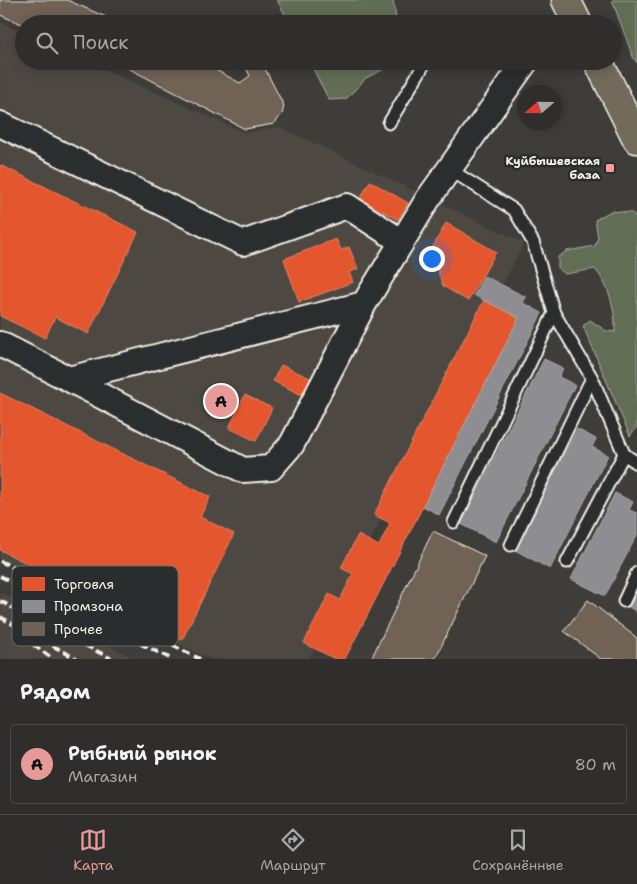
<!DOCTYPE html>
<html lang="ru">
<head>
<meta charset="utf-8">
<style>
	:root { --surface:#2f2e2c; --page:#373634; --text:#f1f3f6; --muted:#a7a8a9; --line:#4a4a48; --accent:#e69b98 }
	body { margin:0; font-family:"Shantell Sans",sans-serif; background:var(--page); color:var(--text) }
	.compass { position:absolute; left:517px; top:85px; width:45px; height:45px; border-radius:50%; background:var(--surface); box-shadow:0 2px 12px #0003; rotate:250deg }
	.you { position:absolute; left:431px; top:258px; width:18px; height:18px; margin:-12px; border:4px solid #fff; border-radius:50%; background:#1a73e8; box-shadow:0 0 0 8px #1a73e833 }
	.badge { display:grid; place-items:center; width:32px; height:32px; border-radius:50%; background:var(--accent); color:#111; font-size:16px; font-weight:700 }
	.pin { position:absolute; translate:-50% -50%; border:2px solid #fff; box-shadow:0 1px 5px #0006 }
	.list { margin:0; padding:0; list-style:none }
	h2 { display:flex; justify-content:space-between; align-items:center; height:65px; margin:0; padding:0 20px; font-size:21px }
	h2 small { font-size:16px; font-weight:400; color:var(--muted) }
	.list li { display:grid; grid-template-columns:32px 1fr auto; gap:15px; align-items:center; box-sizing:border-box; height:80px; margin:0 10px 10px; padding:0 10px; border:1px solid var(--line); border-radius:5px }
	.list b { display:block; font-size:19px; white-space:nowrap }
	.list p { margin:0; font-size:16px; white-space:nowrap; color:var(--muted) }
	.list em { font-size:16px; font-style:normal; color:var(--muted) }
	.icon { flex:none; width:28px; height:28px; fill:none; stroke:currentColor; stroke-width:2; stroke-linecap:round; stroke-linejoin:round }
	.map { position:relative; flex:none; width:637px; height:659px; overflow:hidden }
	.search { position:absolute; background:var(--surface); box-shadow:0 2px 12px #0003; left:15px; right:15px; top:15px; height:55px; display:flex; align-items:center; gap:12px; box-sizing:border-box; padding:0 18px; border-radius:28px; color:var(--muted); font-size:19px }
	.sheet { height:155px; background:var(--surface) }
	nav { display:flex; justify-content:space-around; align-items:center; box-sizing:border-box; height:70px; border-top:1px solid var(--line); background:var(--surface); font-size:14px; color:var(--muted) }
	nav a { display:grid; justify-items:center; gap:2px }
	nav .on { color:var(--accent) }
	.map>svg:first-child { display:block }
	.built { fill:#4d4842 }
	.green { fill:#626d54; stroke:#abaf9e }
	.shops { fill:#e4572e; stroke:#e98566 }
	.industry { fill:#8d8d92; stroke:#acabac }
	.building { fill:#6f6255; stroke:#f4f1e8 }
	.lines { fill:none; stroke-linecap:round; stroke-linejoin:round }
	.lane-casing { stroke:#f4f1e8; stroke-width:15 }
	.street-casing { stroke:#f4f1e8; stroke-width:28 }
	.primary-casing { stroke:#f4f1e8; stroke-width:31 }
	.lane { stroke:#2a2d2e; stroke-width:11 }
	.street { stroke:#2a2d2e; stroke-width:24 }
	.primary { stroke:#726b5a; stroke-width:28 }
	.rail { stroke:#f4f1e8; stroke-width:4; stroke-dasharray:8 4; stroke-linecap:butt }
	.poi-dot { fill:#ff9aa2; stroke:#2a2d2e; stroke-width:2 }
	.labels { text-anchor:middle; dominant-baseline:central; stroke-width:5; stroke-linejoin:round; paint-order:stroke }
	.poi-label { font-size:12px; font-weight:bold; fill:#f4f1e8; stroke:#2a2d2e; text-anchor:end }
	.key { fill:#2a2d2e; stroke:#676866; stroke-width:1 }
	.key-label { font-size:14px; fill:#f4f1e8 }
</style>
</head>
<body>
<div class="map">
<svg width="637" height="659" viewBox="0 0 637 659">
	<rect width="100%" height="100%" fill="#3f3d3a"/>
	<filter id="ink" filterUnits="userSpaceOnUse"><feTurbulence type="fractalNoise" baseFrequency=".02" numOctaves="2"/><feDisplacementMap in="SourceGraphic" scale="10" xChannelSelector="R" yChannelSelector="G"/><feConvolveMatrix kernelMatrix="1 2 1 2 8 2 1 2 1" color-interpolation-filters="sRGB"/></filter>
	<g filter="url(#ink)">
		<path class="built" d="M0 22 24 33V61H86L245 133 280 127 524 243 309 659H211L0 559Z
			M0 592 136 659H0Z"/>
		<path class="green" d="M277 0H393L397 24H290Z
			M612 0H637V63L633 57Z
			M309 61H393L392 65 366 78 346 99 329 100Z
			M611 211 632 213 637 219V426L630 436 583 326 590 320 606 331 615 332C616 311 609 285 595 269L565 274 558 268V257L567 251 595 246 598 237 595 220Z"/>
		<path class="shops" d="M0 165 138 232 88 334 55 317 45 338 0 316Z
			M370 181 408 203 398 220 360 199Z
			M446 223 496 252 468 301 443 286 431 250Z
			M336 239 341 250 349 247 358 269 349 272 353 282 299 302 284 259Z
			M484 300 519 318 345 659H335L304 643 329 594 340 600 353 574 341 568 358 535 379 546 390 523 374 515Z
			M281 365 312 379 304 396 273 381Z
			M0 393 210 497 200 517 234 534 182 640 0 550Z
			M245 395 272 408 256 441 229 428Z"/>
		<path class="industry" d="M484 276 526 297 523 303 542 313 439 515 423 506 519 318 474 295Z
			M544 359 563 368 559 377 575 385 496 542 461 524Z
			M577 429 596 439 592 447 608 455 550 569 515 550Z
			M615 493 633 502 629 510 637 513V535L605 596 571 579Z
			M637 592V612L629 607Z"/>
		<path class="building" d="M0 0H67L122 24 24 25 0 15Z
			M124 61H199L240 83 250 76 243 61H261L284 106 282 114 274 124 245 129 122 65Z
			M433 531 485 556 435 659H371Z
			M588 600 637 638V659H601L564 631Z"/>
		<g class="lines">
			<defs>
				<path id="lane" d="M389 123 426 61
					M449 169 514 210 533 242 554 313 592 378 624 454 637 463
					M454 522 554 313
					M511 545 592 378
					M567 562 624 454
					M624 601 637 573"/>
				<path id="street" d="M0 124 243 243 347 206 402 242
					M0 344 69 379 364 304 428 199 526 61
					M69 379 243 470 271 468 292 444 364 304"/>
				<path id="primary" d="M566 0 578 24
					M598 61 637 139"/>
			</defs>
			<use href="#lane" class="lane-casing"/>
			<use href="#street" class="street-casing"/>
			<use href="#primary" class="primary-casing"/>
			<use href="#lane" class="lane"/>
			<use href="#street" class="street"/>
			<use href="#primary" class="primary"/>
			<path class="rail" d="M0 561 200 659
				M0 576 172 659
				M0 601 112 659
				M0 617 77 659
				M14 631 53 659"/>
		</g>
	</g>
	<rect class="poi-dot" x="605" y="163" width="10" height="10" rx="2.5"/>
	<g class="labels">
		<g class="poi-label">
			<text x="600" y="161">Куйбышевская<tspan x="600" dy="14">база</tspan></text>
		</g>
	</g>
	<rect x="12" y="566" width="166" height="80" rx="8" class="key"/>
	<rect x="22" y="577" width="23" height="14" fill="#e4572e"/>
	<rect x="22" y="600" width="23" height="13" fill="#8d8d92"/>
	<rect x="22" y="622" width="23" height="14" fill="#6f6255"/>
	<g class="key-label">
		<text x="54" y="589">Торговля</text>
		<text x="54" y="611">Промзона</text>
		<text x="54" y="634">Прочее</text>
	</g>
</svg>
<svg class="compass" viewBox="-18 -18 36 36"><path d="M0-13l5 13h-10z" fill="#e53935"/><path d="M0 13l5-13h-10z" fill="#a7a8a9"/></svg>
<div class="you"></div>
<div class="pin badge" style="left:221px;top:401px">A</div>
<div class="search"><svg class="icon" aria-label="search" viewBox="0 0 24 24"><circle cx="10" cy="10" r="6"/><path d="M15 15l6 6"/></svg>Поиск</div>
</div>
<section class="sheet">
<h2>Рядом<small></small></h2>
<ul class="list">
<li><span class="badge">A</span><div><b>Рыбный рынок</b><p>Магазин</p></div><em>80 m</em></li>
</ul>
</section>
<nav>
<a class="on"><svg class="icon" aria-label="map" viewBox="0 0 24 24"><path d="M3 6l6-2 6 2 6-2v14l-6 2-6-2-6 2zM9 4v14M15 6v14"/></svg>Карта</a>
<a><svg class="icon" aria-label="directions" viewBox="0 0 24 24"><path d="M12 3l9 9-9 9-9-9zM9 14v-3h6M13 9l2 2-2 2"/></svg>Маршрут</a>
<a><svg class="icon" aria-label="saved" viewBox="0 0 24 24"><path d="M7 4h10v16l-5-4-5 4z"/></svg>Сохранённые</a>
</nav>
</body>
</html>
